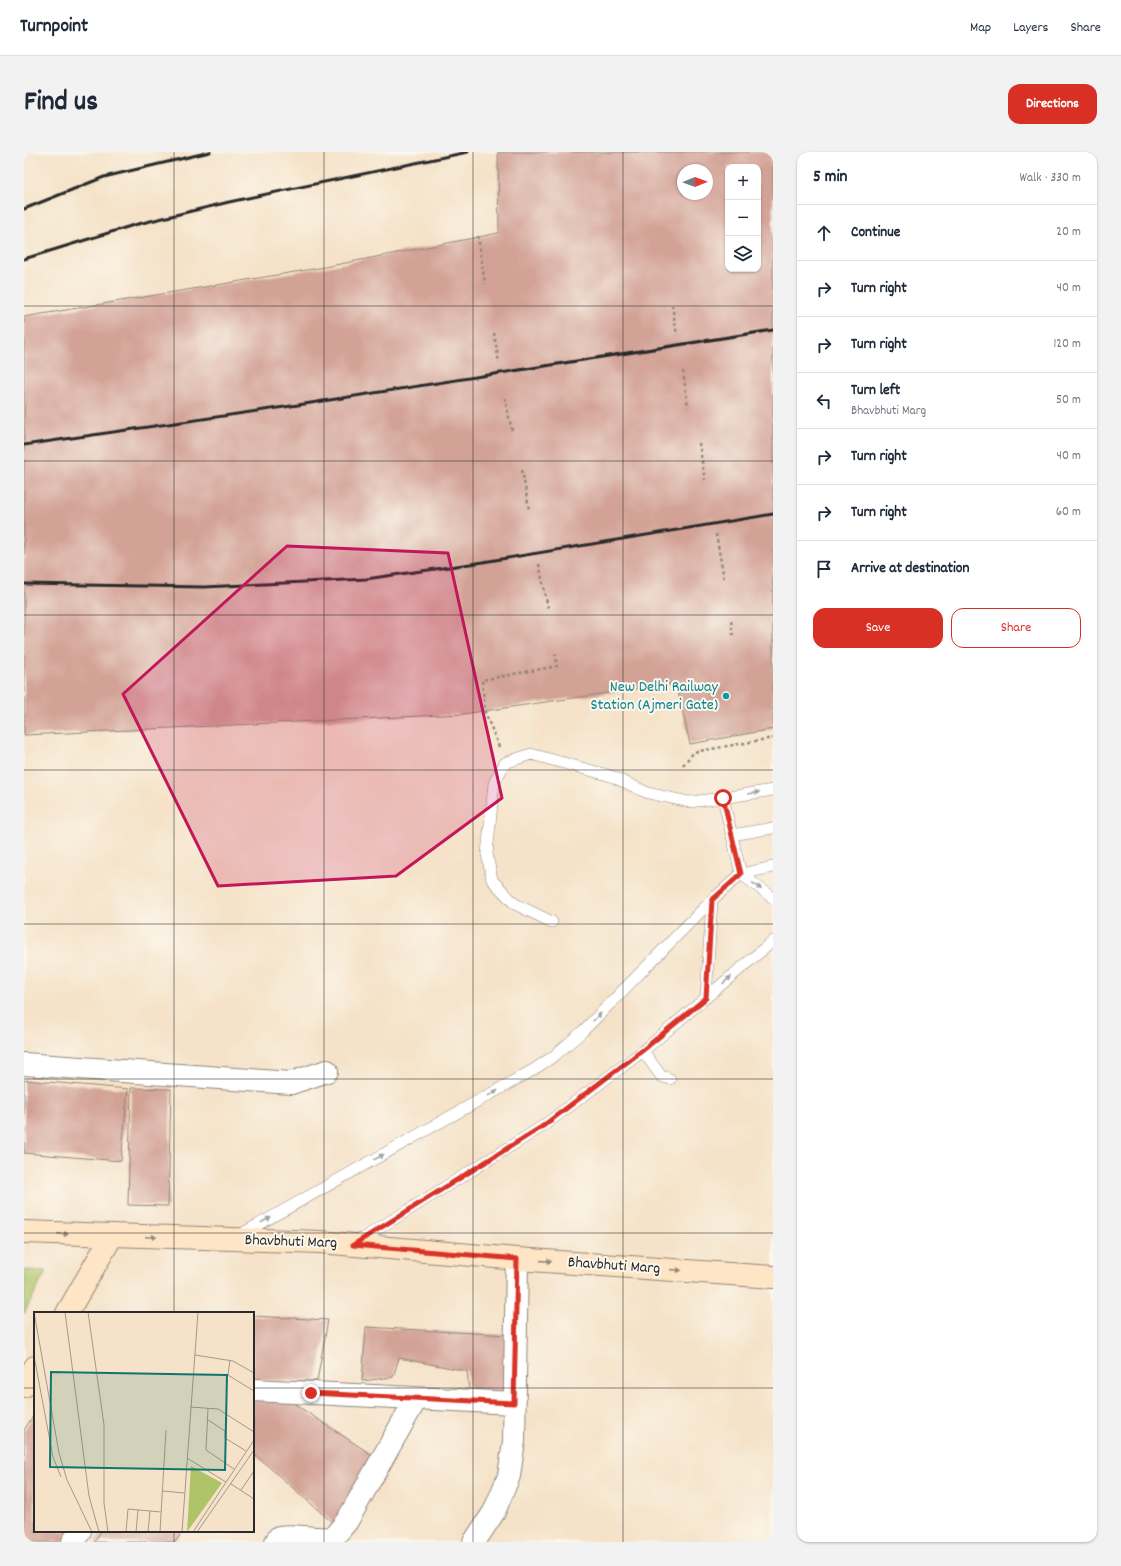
<!DOCTYPE html>
<html lang="en">
<head>
<meta charset="utf-8">
<style>
	:root { --surface:#fff; --page:#f2f2f3; --text:#1f2937; --muted:#747a83; --line:#e0e1e3; --accent:#d93025 }
	body { margin:0; font-family:Dekko,sans-serif; background:var(--page); color:var(--text) }
	.controls { position:absolute; right:12px; top:12px; display:grid; overflow:hidden; border-radius:8px; box-shadow:0 1px 3px #0004 }
	.controls button { width:36px; height:36px; display:grid; place-items:center; padding:0; border:0; border-bottom:1px solid var(--line); background:var(--surface); color:var(--text); font:20px sans-serif }
	.compass { position:absolute; left:653px; top:12px; width:36px; height:36px; border-radius:50%; background:var(--surface); box-shadow:0 1px 3px #0004; rotate:89deg }
	.stop { position:absolute; width:12px; height:12px; margin:-9px; border:3px solid #d93025; border-radius:50%; background:#fff }
	.stop.end { background:#d93025; border-color:#fff; box-shadow:0 1px 4px #0008 }
	.list { margin:0; padding:0; list-style:none }
	h2 { display:flex; justify-content:space-between; align-items:center; height:52px; margin:0; padding:0 16px; font-size:17px }
	h2 small { font-size:13px; font-weight:400; color:var(--muted) }
	.list li { display:grid; grid-template-columns:26px 1fr auto; gap:12px; align-items:center; box-sizing:border-box; height:56px; padding:0 16px; border-top:1px solid var(--line) }
	.list b { display:block; font-size:15px; white-space:nowrap }
	.list p { margin:0; font-size:13px; white-space:nowrap; color:var(--muted) }
	.list em { font-size:13px; font-style:normal; color:var(--muted) }
	.actions { display:flex; gap:8px; padding:12px 16px }
	.actions a { flex:1; padding:9px 0; border:1px solid var(--accent); border-radius:12px; text-align:center; font-size:14px; color:var(--accent) }
	.actions .main { background:var(--accent); color:#fff }
	.icon { flex:none; width:22px; height:22px; fill:none; stroke:currentColor; stroke-width:2; stroke-linecap:round; stroke-linejoin:round }
	.map { position:relative; flex:none; width:749px; height:1390px; overflow:hidden; border-radius:12px }
	header { display:flex; align-items:center; gap:24px; box-sizing:border-box; height:56px; padding:0 20px; background:var(--surface); border-bottom:1px solid var(--line) }
	header strong { font-size:19px }
	nav { display:flex; gap:22px; margin-inline-start:auto; font-size:14px }
	.intro { display:flex; align-items:center; justify-content:space-between; box-sizing:border-box; height:96px; padding:0 24px }
	h1 { margin:0; font-size:28px }
	.button { padding:10px 18px; border-radius:12px; background:var(--accent); color:#fff; font-size:14px; font-weight:700 }
	main { display:flex; gap:24px; padding:0 24px }
	aside { flex:1; background:var(--surface); border-radius:12px; box-shadow:0 1px 3px #0004 }
	.map>svg:first-child { display:block }
	.green { fill:#afc468; stroke:#6d784a }
	.building { fill:#d3a296; fill-rule:evenodd }
	.lines { fill:none; stroke-linecap:round; stroke-linejoin:round }
	.lane-casing { stroke:#90867a; stroke-width:12 }
	.street-casing { stroke:#90867a; stroke-width:24 }
	.secondary-casing { stroke:#90867a; stroke-width:24 }
	.path { stroke:#90867a; stroke-width:2.5; stroke-dasharray:3 3; stroke-linecap:butt }
	.lane { stroke:#fff; stroke-width:11 }
	.street { stroke:#fff; stroke-width:22 }
	.secondary { stroke:#fee5c5; stroke-width:22 }
	.rail { stroke:#2b2b2b; stroke-width:3 }
	.oneway { fill:#a0a0a0 }
	.oneway2 { fill:#948878 }
	.route { stroke:#d93025; stroke-width:5 }
	.marked { fill:#c2185b; fill-opacity:0.2; stroke:#c2185b; stroke-width:3; stroke-linejoin:round }
	.grid { fill:none; stroke:#2b2b2b; stroke-width:1; stroke-opacity:0.55 }
	.culture-dot { fill:#0f9aa8; stroke:#fbf7ec; stroke-width:1.5 }
	.labels { text-anchor:middle; dominant-baseline:central; stroke-width:4; stroke-linejoin:round; paint-order:stroke }
	.culture-label { font-size:16px; fill:#0d838f; stroke:#fbf7ec; text-anchor:end }
	.street-label { font-size:16px; fill:#2b2b2b; stroke:#fbf7ec }
	.inset-road { fill:none; stroke:#a49989; stroke-width:1 }
	.view { fill:#0f766e; fill-opacity:0.15; stroke:#0f766e; stroke-width:2 }
	.inset-edge { fill:none; stroke:#2b2b2b; stroke-width:2 }
</style>
</head>
<body>
<header>
<strong>Turnpoint</strong>
<nav><a>Map</a><a>Layers</a><a>Share</a></nav>
</header>
<div class="intro"><h1>Find us</h1><a class="button">Directions</a></div>
<main>
<div class="map">
<svg width="749" height="1390" viewBox="0 0 749 1390">
	<rect width="100%" height="100%" fill="#fbf7ec"/>
	<filter id="ink" filterUnits="userSpaceOnUse"><feTurbulence type="fractalNoise" baseFrequency=".025" numOctaves="2"/><feDisplacementMap in="SourceGraphic" scale="8" xChannelSelector="R" yChannelSelector="G"/><feConvolveMatrix kernelMatrix="1 2 1 2 8 2 1 2 1" color-interpolation-filters="sRGB"/></filter>
	<filter id="wash" filterUnits="userSpaceOnUse"><feTurbulence type="fractalNoise" baseFrequency=".012" numOctaves="4" result="noise"/><feDisplacementMap in="SourceGraphic" scale="16" xChannelSelector="R" yChannelSelector="G"/><feGaussianBlur stdDeviation="0.9" result="paint"/><feColorMatrix in="noise" values="0 0 0 0 0 0 0 0 0 0 0 0 0 0 0 0 0 1.4 0 .05"/><feComposite in="paint" operator="in"/></filter>
	<g filter="url(#wash)">
		<rect width="100%" height="100%" fill="#f5e2c8"/>
		<path class="green" d="M0 1118 22 1119 0 1162Z"/>
		<g id="blocks">
			<path class="building" d="M474 0H749V577L666 592 652 531 439 562 0 583V165L301 115 475 81ZM704 15H734V117H704ZM659 18H683V42H659Z
				M0 928 104 937 97 1009 0 1001Z
				M107 936 147 937 144 1054 104 1053Z
				M229 1164 304 1168 293 1229 229 1228Z
				M342 1175 485 1183V1242L445 1238 443 1219 375 1206 369 1225 338 1229Z
				M260 1245 348 1303 309 1371 229 1301V1246Z
				M11 1261V1379H47L40 1390H0V1278Z
				M77 1379H159L151 1390H70Z"/>
		</g>
	</g>
	<g filter="url(#ink)">
		<use href="#blocks" fill-opacity="0" stroke="#90867a" stroke-width="1"/>
		<g class="lines">
			<defs>
				<path id="lane" d="M749 638 699 646 717 722 749 746
					M708 683 749 676
					M528 770 491 752 468 728 463 702 470 631 481 611 507 602 587 624 624 641 665 650 699 646
					M682 846 688 748
					M619 899 637 924 646 927
					M214 1084 509 918 530 904 559 879 688 748 717 722 749 715
					M333 1090 519 974 619 899 749 789"/>
				<path id="street" d="M0 912 267 931 303 919
					M229 1238 490 1251
					M49 1390 56 1379
					M252 1390 255 1385C272 1382 290 1388 309 1386L323 1369 392 1247
					M450 1390 470 1360 485 1324 490 1289 493 1107"/>
				<path id="secondary" d="M0 1080 296 1090 493 1107 749 1125
					M43 1161 88 1084
					M0 1234 11 1215"/>
			</defs>
			<use href="#lane" class="lane-casing"/>
			<use href="#street" class="street-casing"/>
			<use href="#secondary" class="secondary-casing"/>
			<path class="path" d="M454 84 461 132
				M648 153 653 183
				M470 181 475 211
				M659 219 664 255
				M481 246 488 279
				M675 291 681 328
				M498 318 505 357
				M692 382 700 427
				M515 412 524 456
				M707 469 709 483
				M475 595 461 560 458 528 533 514 531 499
				M659 613 670 600 749 586"/>
			<use href="#lane" class="lane"/>
			<use href="#street" class="street"/>
			<use href="#secondary" class="secondary"/>
			<path class="rail" d="M0 57 80 25 186 0
				M0 107 110 73 205 50 444 0
				M0 293 274 253 749 178
				M0 432 180 435 342 427 453 411 749 362"/>
		</g>
		<defs><path id="oneway-solid" d="M-6-.8H1V-3.2L6.5 0L1 3.2V.8H-6Z"/></defs>
		<g class="oneway">
			<use href="#oneway-solid" transform="translate(730 641) rotate(-10)"/>
			<use href="#oneway-solid" transform="translate(733 734) rotate(37)"/>
			<use href="#oneway-solid" transform="translate(703 828) rotate(-41)"/>
			<use href="#oneway-solid" transform="translate(573 865) rotate(-45)"/>
			<use href="#oneway-solid" transform="translate(469 941) rotate(-29)"/>
			<use href="#oneway-solid" transform="translate(355 1005) rotate(-29)"/>
			<use href="#oneway-solid" transform="translate(242 1068) rotate(-29)"/>
		</g>
		<g class="oneway2">
			<use href="#oneway-solid" transform="translate(39 1082) rotate(3)"/>
			<use href="#oneway-solid" transform="translate(127 1085) rotate(2)"/>
			<use href="#oneway-solid" transform="translate(522 1109) rotate(4)"/>
			<use href="#oneway-solid" transform="translate(652 1118) rotate(4)"/>
		</g>
	</g>
	<g class="lines" filter="url(#ink)">
		<path class="route" d="M287 1241 490 1251 493 1107 329 1093 519 974 619 898 682 846 688 748 717 722 699 646"/>
	</g>
	<path class="marked" d="M263 394 424 401 478 646 372 724 194 734 99 542Z"/>
	<path class="grid" d="M150 0V1161M300 0V1390M449 0V1390M599 0V1390M0 154H749M0 309H749M0 463H749M0 618H749M0 772H749M0 927H749M0 1081H749M0 1236H11M229 1236H749M150 1379V1390"/>
	<circle class="culture-dot" cx="702" cy="544" r="4"/>
	<g class="labels">
		<g class="culture-label">
			<text x="694" y="535">New Delhi Railway<tspan x="694" dy="18">Station (Ajmeri Gate)</tspan></text>
		</g>
		<g class="street-label">
			<text transform="translate(267 1090) rotate(2)">Bhavbhuti Marg</text>
			<text transform="translate(590 1114) rotate(4)">Bhavbhuti Marg</text>
		</g>
	</g>
	<g transform="translate(10 1160)">
		<rect width="220" height="220" fill="#f5e2c8"/>
		<path d="M157 154 188 171 153 220Z" fill="#afc468"/>
		<path class="inset-road" d="M0 0 25 141 33 168 58 220M31 0 55 184 65 220M54 0 70 113V191L74 220M161 43 199 49 220 61M0 44 19 145 27 165M196 48 194 63 220 79M156 95 184 97 220 120M174 96 172 138 200 157M174 108 191 119V126L212 139M153 146 192 170M197 172 220 187M207 178 220 159M129 179 150 181M92 220 94 197 127 200M102 220 104 198M114 220 116 199M126 220 132 118M148 220 164 0M159 220 220 128M163 220 220 138"/>
		<path class="view" d="M17 60 193 63 191 158 16 155Z"/>
		<rect width="220" height="220" class="inset-edge"/>
	</g>
</svg>
<div class="controls">
<button>+</button>
<button>−</button>
<button><svg class="icon" aria-label="layers" viewBox="0 0 24 24"><path d="M12 4l9 5-9 5-9-5zM3 14l9 5 9-5"/></svg></button>
</div>
<svg class="compass" viewBox="-18 -18 36 36"><path d="M0-13l5 13h-10z" fill="#e53935"/><path d="M0 13l5-13h-10z" fill="#747a83"/></svg>
<div class="stop" style="left:699px;top:646px"></div>
<div class="stop end" style="left:287px;top:1241px"></div>
</div>
<aside>
<h2>5 min<small>Walk · 330 m</small></h2>
<ul class="list">
<li><svg class="icon" aria-label="ahead" viewBox="0 0 24 24"><path d="M12 20V5M6 11l6-6 6 6"/></svg><div><b>Continue</b></div><em>20 m</em></li>
<li><svg class="icon" aria-label="right" viewBox="0 0 24 24"><path d="M7 20v-9h11M14 6l5 5-5 5"/></svg><div><b>Turn right</b></div><em>40 m</em></li>
<li><svg class="icon" aria-label="right" viewBox="0 0 24 24"><path d="M7 20v-9h11M14 6l5 5-5 5"/></svg><div><b>Turn right</b></div><em>120 m</em></li>
<li><svg class="icon" aria-label="left" viewBox="0 0 24 24"><path d="M17 20v-9H6M10 6l-5 5 5 5"/></svg><div><b>Turn left</b><p>Bhavbhuti Marg</p></div><em>50 m</em></li>
<li><svg class="icon" aria-label="right" viewBox="0 0 24 24"><path d="M7 20v-9h11M14 6l5 5-5 5"/></svg><div><b>Turn right</b></div><em>40 m</em></li>
<li><svg class="icon" aria-label="right" viewBox="0 0 24 24"><path d="M7 20v-9h11M14 6l5 5-5 5"/></svg><div><b>Turn right</b></div><em>60 m</em></li>
<li><svg class="icon" aria-label="arrive" viewBox="0 0 24 24"><path d="M6 21V4h12l-3 4 3 4H6"/></svg><div><b>Arrive at destination</b></div></li>
</ul>
<div class="actions"><a class="main">Save</a><a>Share</a></div>
</aside>
</main>
</body>
</html>
